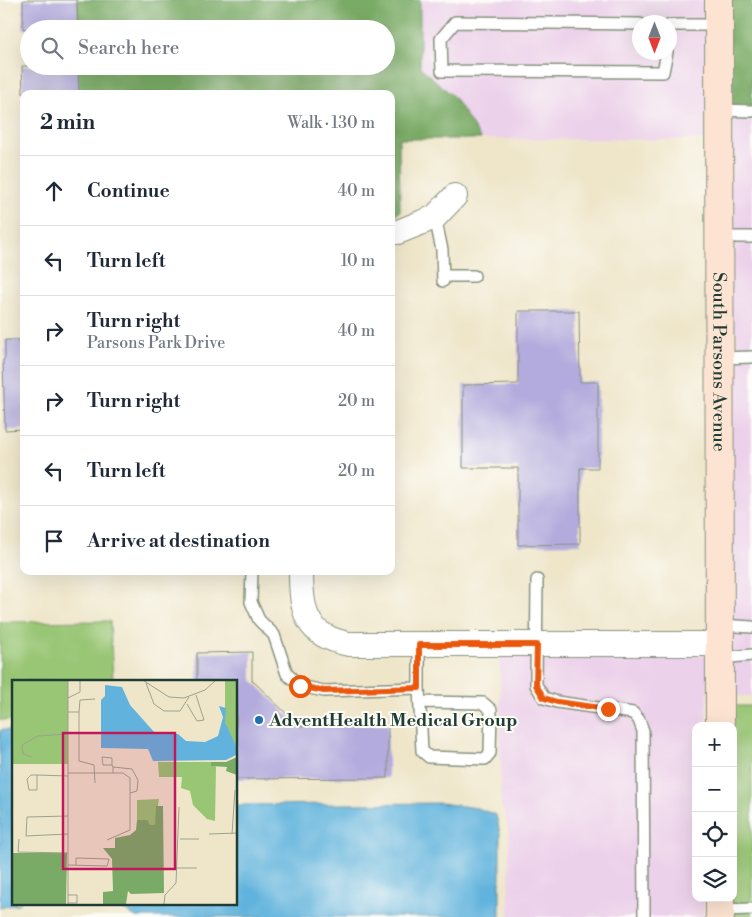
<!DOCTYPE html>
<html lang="en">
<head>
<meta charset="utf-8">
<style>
	:root { --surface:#fff; --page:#f6f6f7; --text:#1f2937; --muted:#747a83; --line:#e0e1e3 }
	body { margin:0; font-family:"Libre Bodoni",serif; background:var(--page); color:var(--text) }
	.controls { position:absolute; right:15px; bottom:15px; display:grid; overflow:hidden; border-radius:10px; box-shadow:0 5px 20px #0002 }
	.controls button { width:45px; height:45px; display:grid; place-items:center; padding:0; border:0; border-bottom:1px solid var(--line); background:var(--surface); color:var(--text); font:25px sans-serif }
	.compass { position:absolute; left:632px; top:15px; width:45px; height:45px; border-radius:50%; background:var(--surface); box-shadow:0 5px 20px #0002; rotate:180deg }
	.stop { position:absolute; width:15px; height:15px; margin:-11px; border:4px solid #ea580c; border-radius:50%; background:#fff }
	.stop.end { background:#ea580c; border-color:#fff; box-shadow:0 1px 5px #0008 }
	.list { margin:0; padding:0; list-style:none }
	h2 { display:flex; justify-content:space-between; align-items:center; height:65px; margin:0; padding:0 20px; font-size:21px }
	h2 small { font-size:16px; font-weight:400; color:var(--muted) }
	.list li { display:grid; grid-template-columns:32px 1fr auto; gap:15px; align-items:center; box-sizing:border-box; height:70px; padding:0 20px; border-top:1px solid var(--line) }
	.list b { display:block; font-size:19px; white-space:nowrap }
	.list p { margin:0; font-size:16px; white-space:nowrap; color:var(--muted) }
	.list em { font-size:16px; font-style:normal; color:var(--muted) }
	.icon { flex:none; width:28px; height:28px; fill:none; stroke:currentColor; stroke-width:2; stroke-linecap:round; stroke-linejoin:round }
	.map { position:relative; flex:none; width:752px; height:917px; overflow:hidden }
	.search { position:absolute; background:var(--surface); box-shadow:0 5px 20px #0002; left:20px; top:20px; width:375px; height:55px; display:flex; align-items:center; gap:12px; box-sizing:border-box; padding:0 18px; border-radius:28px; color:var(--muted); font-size:19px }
	.panel { position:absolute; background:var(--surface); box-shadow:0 5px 20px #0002; left:20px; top:90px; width:375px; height:485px; border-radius:10px }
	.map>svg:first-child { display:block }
	.built { fill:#ecd1ea; fill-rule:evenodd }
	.green { fill:#99c674; stroke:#5c8254 }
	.forest { fill:#7aab66; stroke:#4c744d }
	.water { fill:#61b3dd; stroke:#407888 }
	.building { fill:#b3abdd }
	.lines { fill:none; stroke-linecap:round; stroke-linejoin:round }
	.lane-casing { stroke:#87927f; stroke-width:14 }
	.street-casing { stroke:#87927f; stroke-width:26 }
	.secondary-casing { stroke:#87927f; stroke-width:30 }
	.lane { stroke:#fff; stroke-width:11 }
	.street { stroke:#fff; stroke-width:24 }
	.secondary { stroke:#fde3d1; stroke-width:28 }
	.route { stroke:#ea580c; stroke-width:6 }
	.poi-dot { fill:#1f6fb2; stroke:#fdfcf7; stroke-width:2 }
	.labels { text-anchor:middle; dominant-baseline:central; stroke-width:4; stroke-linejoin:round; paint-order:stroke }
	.street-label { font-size:18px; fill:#1f3d34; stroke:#fdfcf7 }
	.poi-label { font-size:18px; font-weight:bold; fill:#1f3d34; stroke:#fdfcf7; text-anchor:start }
	.inset-road { fill:none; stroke:#9ca28e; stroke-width:1 }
	.view { fill:#c2185b; fill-opacity:0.15; stroke:#c2185b; stroke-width:2.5 }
	.inset-edge { fill:none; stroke:#1f3d34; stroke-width:2.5 }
</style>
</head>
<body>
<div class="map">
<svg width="752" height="917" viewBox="0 0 752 917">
	<rect width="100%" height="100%" fill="#fdfcf7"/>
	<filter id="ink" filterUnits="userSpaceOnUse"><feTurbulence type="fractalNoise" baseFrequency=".02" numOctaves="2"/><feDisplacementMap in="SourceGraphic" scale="10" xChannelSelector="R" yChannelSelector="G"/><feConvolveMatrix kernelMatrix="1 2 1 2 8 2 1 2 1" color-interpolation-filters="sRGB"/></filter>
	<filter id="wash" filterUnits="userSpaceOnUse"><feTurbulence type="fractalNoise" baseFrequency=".0096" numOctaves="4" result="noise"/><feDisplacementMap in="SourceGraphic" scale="20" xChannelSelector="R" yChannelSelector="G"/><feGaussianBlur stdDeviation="1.12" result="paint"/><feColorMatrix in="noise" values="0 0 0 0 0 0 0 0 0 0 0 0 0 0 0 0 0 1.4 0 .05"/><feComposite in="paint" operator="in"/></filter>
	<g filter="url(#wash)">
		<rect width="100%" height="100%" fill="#efe6ca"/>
		<path class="built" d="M420 0H708V140L481 139 453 96 420 67ZM640 22H670V52H640Z
			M729 105 752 106V696H731Z
			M709 656 706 726H696V898H704V917H509V834L505 813 501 807 500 657Z"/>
		<path class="green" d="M110 621 113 681H14V720H0V622Z
			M720 706H752V917H721L733 898V726Z"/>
		<path class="forest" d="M75 0H420V67L453 96 481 139H399L400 212 391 215V94H75V66H386V29H75Z
			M729 0H752V106L729 105Z"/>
		<path class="water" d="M0 730H14V903H21L0 908Z
			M441 803 477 808 496 815 500 833V917H136L112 903H236V805Z"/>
		<g id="blocks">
			<path class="building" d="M23 0H77L78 29H23Z
				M22 66H78L79 94H23Z
				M518 311H579L580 382H598V468H580V544L518 545V468H463V385L518 384Z
				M5 340H24V429L5 430 3 361 5 358Z
				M252 652V680L299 726 388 725V778L236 779V681H197V653Z"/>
		</g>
	</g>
	<g filter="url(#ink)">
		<use href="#blocks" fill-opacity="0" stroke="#87927f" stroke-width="1"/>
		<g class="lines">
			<defs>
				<path id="lane" d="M640 24 455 22 441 39 442 71 663 72 667 52
					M670 25H719
					M719 110 752 111
					M435 217 442 250 443 281
					M719 237H752
					M443 276H474
					M719 358 752 357
					M252 571 251 602 259 620 274 635 287 674 300 686 324 691 419 688V645
					M537 580 536 685 544 698 557 702 633 713 639 720 643 731 644 917
					M720 625 752 627
					M720 658 752 655
					M419 688 422 751 429 757 485 759 490 753 491 710 483 703 420 702
					M720 910 752 909"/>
				<path id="street" d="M391 232H398L435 217 455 196
					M301 571C301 611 305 636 349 644H720"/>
				<g id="secondary">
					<path id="s1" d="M719 0 720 726"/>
					<path d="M720 898V917"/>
				</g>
			</defs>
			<use href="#lane" class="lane-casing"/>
			<use href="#street" class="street-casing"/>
			<use href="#secondary" class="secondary-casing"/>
			<use href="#lane" class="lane"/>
			<use href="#street" class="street"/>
			<use href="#secondary" class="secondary"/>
		</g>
	</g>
	<g class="lines" filter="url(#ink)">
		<path class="route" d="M300 686 324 691 419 688V645H537L536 685 544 698 557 702 608 709"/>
	</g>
	<circle class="poi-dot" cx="259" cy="720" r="5"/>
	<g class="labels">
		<g class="street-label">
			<text stroke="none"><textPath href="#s1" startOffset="362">South Parsons Avenue</textPath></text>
		</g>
		<g class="poi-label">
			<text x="269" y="720">AdventHealth Medical Group</text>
		</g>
	</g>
	<g transform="translate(12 680)">
		<rect width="225" height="225" fill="#efe6ca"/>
		<path d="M0 1H56V84H0ZM213 1H225V75L213 42ZM146 82H199L204 87 203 141 195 139 181 125 178 111 169 108 170 97H147ZM147 119 143 145H138L136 140H125V120Z" fill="#99c674"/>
		<path d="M225 77V95L214 91 215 87 199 86V82H214ZM144 126H151L152 213 119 214 116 211 114 224H91V212L101 211 100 179 91 168H103V158L118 155 124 150 125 140H136L138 145H143ZM0 173H55L54 224H0Z" fill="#7aab66"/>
		<path d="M93 5 110 7 118 25 143 53 166 54 174 61 193 62 206 56 211 37 207 26 214 28 213 42 224 66V75L214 80 141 81 136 69 89 68V20L93 16Z" fill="#61b3dd"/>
		<path class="inset-road" d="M56 1V224M132 1 157 17 172 18 193 10 203 1M134 3 142 24 152 31H168L177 17M56 18 68 12V1M175 24 185 41 192 40 184 15M56 32H67V81L82 85 83 103M67 32 68 20 83 19M20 77 11 74 10 65 26 56 56 54M100 85H91L90 77 100 78V85L101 87M56 93H111L118 98V150L95 160M101 93V87L120 89 126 100 125 111 118 113M25 95V110H17L15 99 19 95H25L56 96M56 136 15 137 14 156 56 154M197 154 225 153M220 154 223 110M7 159 6 172 56 173M168 159H187M56 185 95 186 97 179 64 178V185M164 188H185M56 223H65V215H56M152 224 153 215 164 203 167 127"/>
		<path class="view" d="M51 53H163V189H51Z"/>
		<rect width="225" height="225" class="inset-edge"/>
	</g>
</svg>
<div class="controls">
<button>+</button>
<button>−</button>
<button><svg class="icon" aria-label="locate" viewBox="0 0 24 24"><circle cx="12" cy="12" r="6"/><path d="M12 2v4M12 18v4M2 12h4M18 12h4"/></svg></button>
<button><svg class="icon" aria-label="layers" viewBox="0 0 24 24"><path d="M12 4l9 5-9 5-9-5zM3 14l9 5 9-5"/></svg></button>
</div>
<svg class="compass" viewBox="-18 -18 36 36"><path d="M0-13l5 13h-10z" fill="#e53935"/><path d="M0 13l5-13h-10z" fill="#747a83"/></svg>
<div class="stop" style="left:300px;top:686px"></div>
<div class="stop end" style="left:608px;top:709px"></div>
<div class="search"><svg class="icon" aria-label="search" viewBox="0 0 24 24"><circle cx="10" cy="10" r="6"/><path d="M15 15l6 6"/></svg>Search here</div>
<section class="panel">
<h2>2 min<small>Walk · 130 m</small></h2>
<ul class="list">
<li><svg class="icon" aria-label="ahead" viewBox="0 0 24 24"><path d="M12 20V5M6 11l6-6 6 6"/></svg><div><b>Continue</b></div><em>40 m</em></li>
<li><svg class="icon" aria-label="left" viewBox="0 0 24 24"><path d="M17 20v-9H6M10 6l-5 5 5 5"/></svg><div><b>Turn left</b></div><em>10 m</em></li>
<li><svg class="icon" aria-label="right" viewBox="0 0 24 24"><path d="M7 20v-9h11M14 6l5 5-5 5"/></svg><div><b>Turn right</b><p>Parsons Park Drive</p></div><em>40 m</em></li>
<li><svg class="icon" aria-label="right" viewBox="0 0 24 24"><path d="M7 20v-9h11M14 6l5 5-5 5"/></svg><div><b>Turn right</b></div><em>20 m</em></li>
<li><svg class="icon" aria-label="left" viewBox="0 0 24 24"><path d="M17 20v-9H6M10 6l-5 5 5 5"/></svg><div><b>Turn left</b></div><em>20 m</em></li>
<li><svg class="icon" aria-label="arrive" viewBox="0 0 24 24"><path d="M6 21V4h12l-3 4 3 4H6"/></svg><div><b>Arrive at destination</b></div></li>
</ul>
</section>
</div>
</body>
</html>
